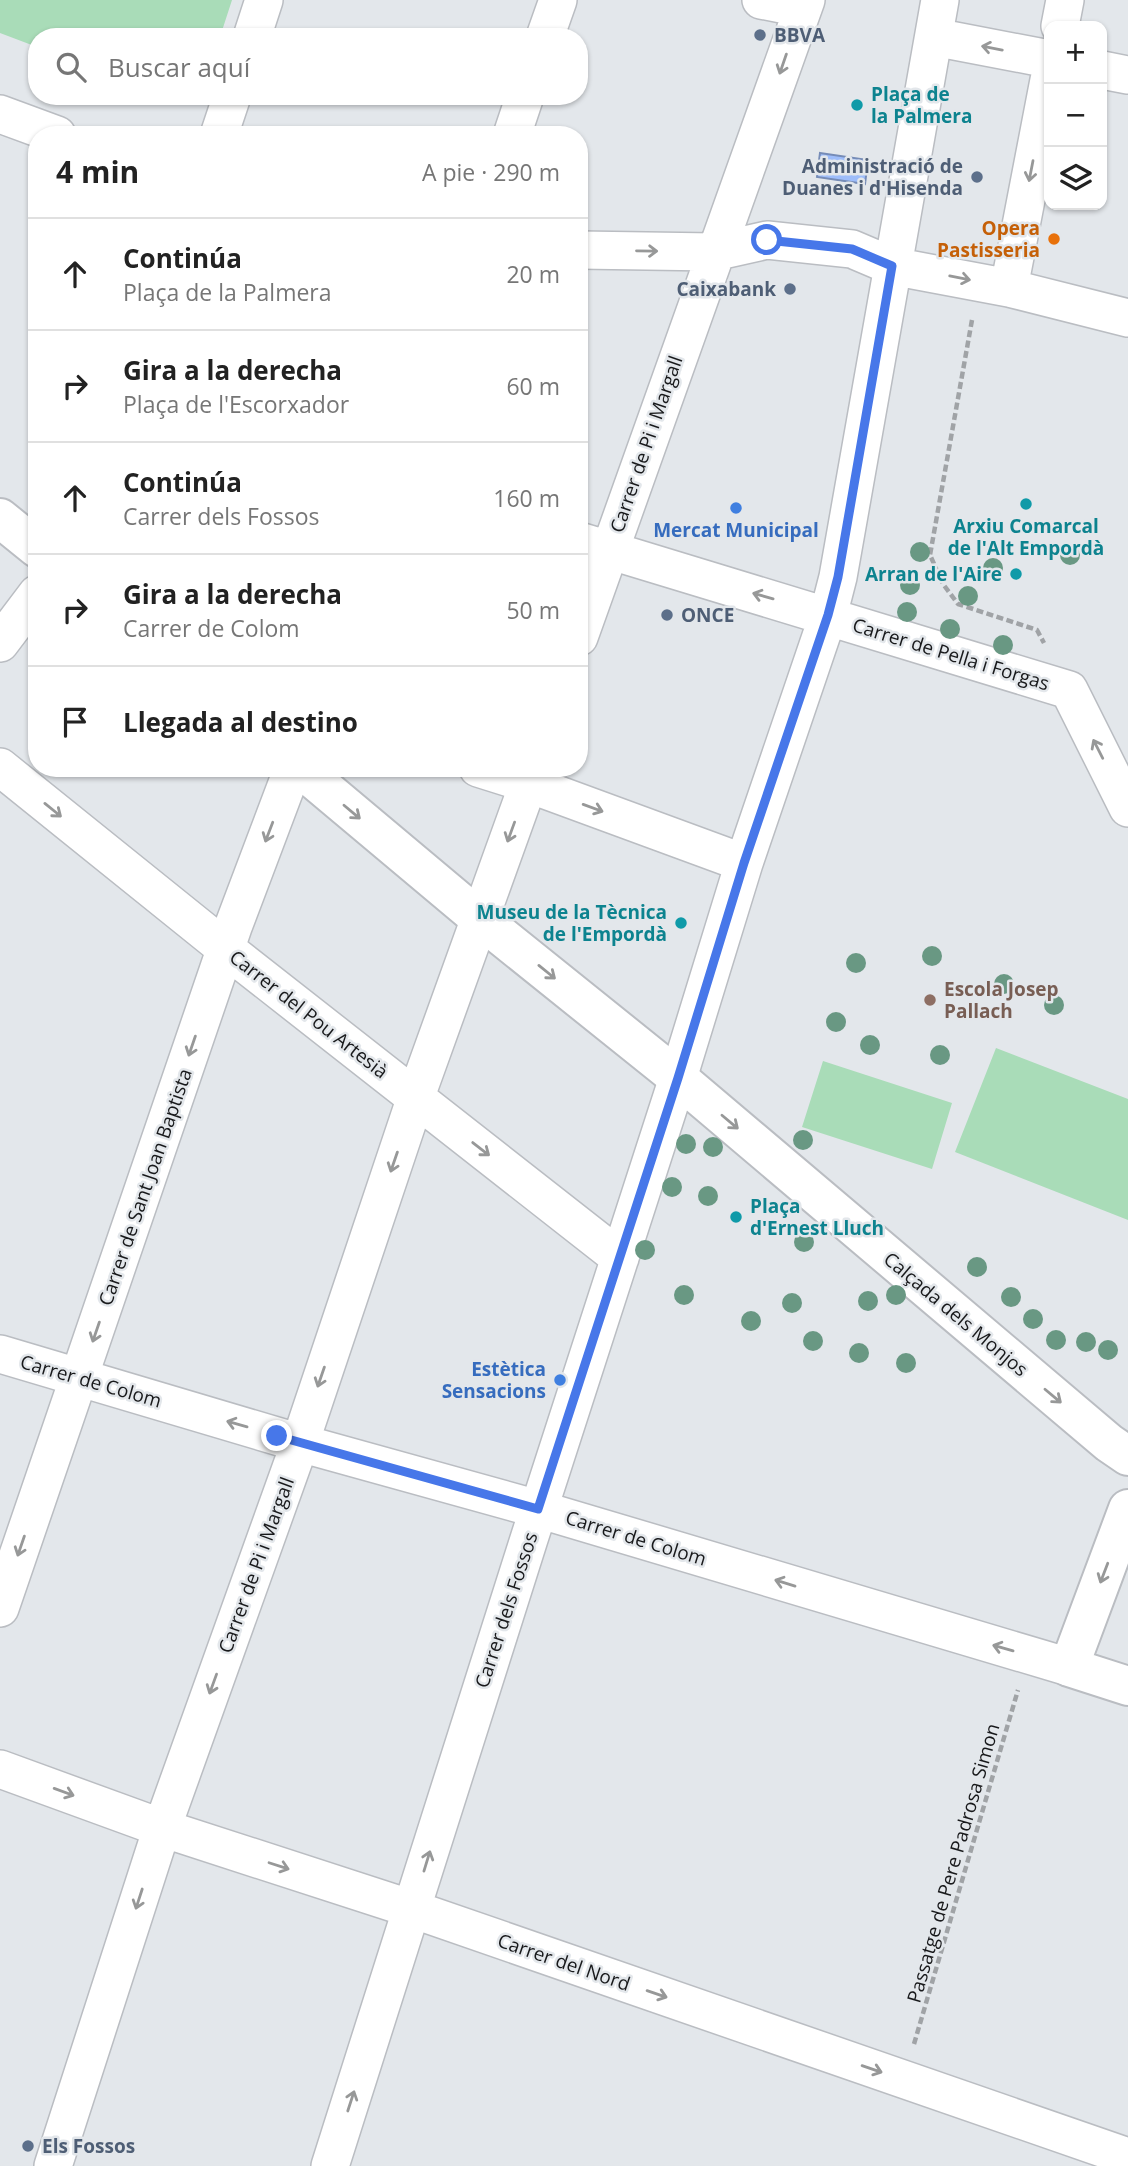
<!DOCTYPE html>
<html lang="es">
<head>
<meta charset="utf-8">
<style>
	:root { --surface:#fff; --page:#f2f2f2; --text:#222; --muted:#767676; --line:#e0e0e0 }
	body { margin:0; font-family:"Open Sans",sans-serif; background:var(--page); color:var(--text) }
	.controls { position:absolute; right:21px; top:21px; display:grid; overflow:hidden; border-radius:14px; box-shadow:0 2px 5px #0004 }
	.controls button { width:63px; height:63px; display:grid; place-items:center; padding:0; border:0; border-bottom:2px solid var(--line); background:var(--surface); color:var(--text); font:35px sans-serif }
	.stop { position:absolute; width:21px; height:21px; margin:-16px; border:5px solid #4777e9; border-radius:50%; background:#fff }
	.stop.end { background:#4777e9; border-color:#fff; box-shadow:0 2px 7px #0008 }
	.list { margin:0; padding:0; list-style:none }
	h2 { display:flex; justify-content:space-between; align-items:center; height:91px; margin:0; padding:0 28px; font-size:30px }
	h2 small { font-size:23px; font-weight:400; color:var(--muted) }
	.list li { display:grid; grid-template-columns:46px 1fr auto; gap:21px; align-items:center; box-sizing:border-box; height:112px; padding:0 28px; border-top:2px solid var(--line) }
	.list b { display:block; font-size:26px; white-space:nowrap }
	.list p { margin:0; font-size:23px; white-space:nowrap; color:var(--muted) }
	.list em { font-size:23px; font-style:normal; color:var(--muted) }
	.icon { flex:none; width:38px; height:38px; fill:none; stroke:currentColor; stroke-width:2; stroke-linecap:round; stroke-linejoin:round }
	.map { position:relative; flex:none; width:1128px; height:2166px; overflow:hidden }
	.search { position:absolute; background:var(--surface); box-shadow:0 2px 5px #0004; left:28px; top:28px; width:560px; height:77px; display:flex; align-items:center; gap:18px; box-sizing:border-box; padding:0 24px; border-radius:28px; color:var(--muted); font-size:26px }
	.panel { position:absolute; background:var(--surface); box-shadow:0 2px 5px #0004; left:28px; top:126px; width:560px; height:651px; border-radius:28px }
	.map>svg:first-child { display:block }
	.park { fill:#a9dcb8 }
	.water { fill:#9ebdfa; stroke:#768cb7; stroke-width:2 }
	.lines { fill:none; stroke-linecap:round; stroke-linejoin:round }
	.street-casing { stroke:#babdc2; stroke-width:40 }
	.secondary-casing { stroke:#babdc2; stroke-width:42 }
	.path { stroke:#a0a3a6; stroke-width:4.5; stroke-dasharray:7 3.5; stroke-linecap:butt }
	.street { stroke:#fff; stroke-width:37 }
	.secondary { stroke:#fff; stroke-width:38 }
	.tree { fill:#699883 }
	.oneway { stroke:#979898 }
	.route { stroke:#4777e9; stroke-width:9 }
	.service-dot { fill:#5c6f8a; stroke:#e3e7eb; stroke-width:2.5 }
	.culture-dot { fill:#0f9aa8; stroke:#e3e7eb; stroke-width:2.5 }
	.food-dot { fill:#e8710a; stroke:#e3e7eb; stroke-width:2.5 }
	.shop-dot { fill:#3f7fe0; stroke:#e3e7eb; stroke-width:2.5 }
	.education-dot { fill:#8d6e63; stroke:#e3e7eb; stroke-width:2.5 }
	.labels { text-anchor:middle; dominant-baseline:central; stroke-width:5; stroke-linejoin:round; paint-order:stroke }
	.service-label { font-size:19px; font-weight:bold; fill:#4e5e75; stroke:#e3e7eb; text-anchor:start }
	.culture-label { font-size:19px; font-weight:bold; fill:#0d838f; stroke:#e3e7eb; text-anchor:start }
	.food-label { font-size:19px; font-weight:bold; fill:#c56008; stroke:#e3e7eb; text-anchor:end }
	.street-label { font-size:19px; fill:#18191b; stroke:#e3e7eb }
	.shop-label { font-size:19px; font-weight:bold; fill:#366cbe; stroke:#e3e7eb }
	.education-label { font-size:19px; font-weight:bold; fill:#785e54; stroke:#e3e7eb; text-anchor:start }
</style>
</head>
<body>
<div class="map">
<svg width="1128" height="2166" viewBox="0 0 1128 2166">
	<rect width="100%" height="100%" fill="#e3e7eb"/>
	<path class="park" d="M0 0H232L220 37H37V47L0 33Z
		M996 1048 1128 1099V1220L955 1152Z
		M823 1061 952 1103 932 1169 802 1127Z"/>
	<path class="water" d="M820 153 868 160 865 184 817 177Z"/>
	<g class="lines">
		<defs>
			<path id="street" d="M761 0 802 8
				M1060 26 1065 0
				M252 37 264 0
				M545 37 558 0
				M934 37 1049 59
				M1102 70 1128 75
				M0 114 57 135
				M219 135 232 96
				M512 135 525 96
				M579 250 714 252 767 240 852 249 892 266 1009 288 1128 318
				M1009 288 1049 80
				M579 541 1069 690 1128 808
				M579 637 806 0
				M0 643 37 594
				M0 767 226 949 620 1258
				M478 768 529 784 744 863
				M0 1354 300 1443 538 1509 1069 1667
				M0 1608 233 927 293 768
				M0 1769 162 1828 412 1909 1128 2157
				M53 2166 162 1828 300 1443 420 1085 534 768
				M330 2166 529 1539 678 1078 744 863 828 616 838 577 940 0"/>
			<path id="secondary" d="M0 518 37 548
				M300 768 480 919 678 1078 1109 1443 1128 1456
				M1128 1509 1069 1667 1128 1686"/>
		</defs>
		<use href="#street" class="street-casing"/>
		<use href="#secondary" class="secondary-casing"/>
		<path class="path" d="M972 320 930 555 943 584 958 604 1037 630 1044 643
			M914 2044 1018 1690"/>
		<use href="#street" class="street"/>
		<use href="#secondary" class="secondary"/>
	</g>
	<g class="tree">
		<circle cx="920" cy="552" r="10"/>
		<circle cx="1070" cy="555" r="10"/>
		<circle cx="993" cy="568" r="10"/>
		<circle cx="910" cy="585" r="10"/>
		<circle cx="968" cy="596" r="10"/>
		<circle cx="907" cy="612" r="10"/>
		<circle cx="950" cy="629" r="10"/>
		<circle cx="1003" cy="645" r="10"/>
		<circle cx="932" cy="956" r="10"/>
		<circle cx="856" cy="963" r="10"/>
		<circle cx="1004" cy="984" r="10"/>
		<circle cx="1054" cy="1005" r="10"/>
		<circle cx="836" cy="1022" r="10"/>
		<circle cx="870" cy="1045" r="10"/>
		<circle cx="940" cy="1055" r="10"/>
		<circle cx="803" cy="1140" r="10"/>
		<circle cx="686" cy="1144" r="10"/>
		<circle cx="713" cy="1147" r="10"/>
		<circle cx="672" cy="1187" r="10"/>
		<circle cx="708" cy="1196" r="10"/>
		<circle cx="804" cy="1242" r="10"/>
		<circle cx="645" cy="1250" r="10"/>
		<circle cx="977" cy="1267" r="10"/>
		<circle cx="684" cy="1295" r="10"/>
		<circle cx="896" cy="1295" r="10"/>
		<circle cx="1011" cy="1297" r="10"/>
		<circle cx="868" cy="1301" r="10"/>
		<circle cx="792" cy="1303" r="10"/>
		<circle cx="1033" cy="1319" r="10"/>
		<circle cx="751" cy="1321" r="10"/>
		<circle cx="1056" cy="1340" r="10"/>
		<circle cx="813" cy="1341" r="10"/>
		<circle cx="1086" cy="1342" r="10"/>
		<circle cx="1108" cy="1350" r="10"/>
		<circle cx="859" cy="1353" r="10"/>
		<circle cx="906" cy="1363" r="10"/>
	</g>
	<defs><path id="oneway-shaft" d="M-6 0H5M1.5-3L5.5 0L1.5 3" fill="none" stroke-width="1.6" stroke-linecap="round" stroke-linejoin="round" transform="scale(1.75)"/></defs>
	<g class="oneway">
		<use href="#oneway-shaft" transform="translate(992 48) rotate(-169)"/>
		<use href="#oneway-shaft" transform="translate(783 64) rotate(109)"/>
		<use href="#oneway-shaft" transform="translate(1031 171) rotate(101)"/>
		<use href="#oneway-shaft" transform="translate(647 251) rotate(1)"/>
		<use href="#oneway-shaft" transform="translate(960 278) rotate(11)"/>
		<use href="#oneway-shaft" transform="translate(763 596) rotate(-164)"/>
		<use href="#oneway-shaft" transform="translate(1098 749) rotate(-117)"/>
		<use href="#oneway-shaft" transform="translate(593 808) rotate(20)"/>
		<use href="#oneway-shaft" transform="translate(53 810) rotate(39)"/>
		<use href="#oneway-shaft" transform="translate(352 812) rotate(40)"/>
		<use href="#oneway-shaft" transform="translate(269 832) rotate(111)"/>
		<use href="#oneway-shaft" transform="translate(511 832) rotate(110)"/>
		<use href="#oneway-shaft" transform="translate(547 972) rotate(39)"/>
		<use href="#oneway-shaft" transform="translate(192 1046) rotate(109)"/>
		<use href="#oneway-shaft" transform="translate(730 1122) rotate(40)"/>
		<use href="#oneway-shaft" transform="translate(481 1149) rotate(38)"/>
		<use href="#oneway-shaft" transform="translate(394 1162) rotate(109)"/>
		<use href="#oneway-shaft" transform="translate(96 1332) rotate(109)"/>
		<use href="#oneway-shaft" transform="translate(321 1377) rotate(109)"/>
		<use href="#oneway-shaft" transform="translate(1053 1396) rotate(40)"/>
		<use href="#oneway-shaft" transform="translate(237 1424) rotate(-164)"/>
		<use href="#oneway-shaft" transform="translate(21 1546) rotate(109)"/>
		<use href="#oneway-shaft" transform="translate(1104 1573) rotate(111)"/>
		<use href="#oneway-shaft" transform="translate(785 1583) rotate(-163)"/>
		<use href="#oneway-shaft" transform="translate(1003 1648) rotate(-164)"/>
		<use href="#oneway-shaft" transform="translate(213 1684) rotate(110)"/>
		<use href="#oneway-shaft" transform="translate(64 1792) rotate(20)"/>
		<use href="#oneway-shaft" transform="translate(427 1861) rotate(-73)"/>
		<use href="#oneway-shaft" transform="translate(279 1866) rotate(18)"/>
		<use href="#oneway-shaft" transform="translate(139 1899) rotate(108)"/>
		<use href="#oneway-shaft" transform="translate(657 1994) rotate(19)"/>
		<use href="#oneway-shaft" transform="translate(872 2069) rotate(19)"/>
		<use href="#oneway-shaft" transform="translate(351 2101) rotate(-72)"/>
	</g>
	<g class="lines">
		<path class="route" d="M277 1436 538 1509 678 1078 744 863 828 615 838 577 892 266 852 249 767 240"/>
	</g>
	<g class="service-dot">
		<circle cx="760" cy="35" r="7"/>
		<circle cx="977" cy="177" r="7"/>
		<circle cx="790" cy="289" r="7"/>
		<circle cx="667" cy="615" r="7"/>
		<circle cx="28" cy="2146" r="7"/>
	</g>
	<g class="culture-dot">
		<circle cx="857" cy="105" r="7"/>
		<circle cx="1026" cy="504" r="7"/>
		<circle cx="1016" cy="574" r="7"/>
		<circle cx="681" cy="923" r="7"/>
		<circle cx="736" cy="1217" r="7"/>
	</g>
	<circle class="food-dot" cx="1054" cy="239" r="7"/>
	<g class="shop-dot">
		<circle cx="736" cy="508" r="7"/>
		<circle cx="560" cy="1380" r="7"/>
	</g>
	<circle class="education-dot" cx="930" cy="1000" r="7"/>
	<g class="labels">
		<g class="service-label">
			<text x="774" y="35">BBVA</text>
			<text x="963" y="166" text-anchor="end">Administració de<tspan x="963" dy="22">Duanes i d'Hisenda</tspan></text>
			<text x="776" y="289" text-anchor="end">Caixabank</text>
			<text x="681" y="615">ONCE</text>
			<text x="42" y="2146">Els Fossos</text>
		</g>
		<g class="culture-label">
			<text x="871" y="94">Plaça de<tspan x="871" dy="22">la Palmera</tspan></text>
			<text x="1026" y="526" text-anchor="middle">Arxiu Comarcal<tspan x="1026" dy="22">de l'Alt Empordà</tspan></text>
			<text x="1002" y="574" text-anchor="end">Arran de l'Aire</text>
			<text x="667" y="912" text-anchor="end">Museu de la Tècnica<tspan x="667" dy="22">de l'Empordà</tspan></text>
			<text x="750" y="1206">Plaça<tspan x="750" dy="22">d'Ernest Lluch</tspan></text>
		</g>
		<g class="food-label">
			<text x="1040" y="228">Opera<tspan x="1040" dy="22">Pastisseria</tspan></text>
		</g>
		<g class="street-label">
			<text transform="translate(646 444) rotate(-71)">Carrer de Pi i Margall</text>
			<text transform="translate(951 654) rotate(17)">Carrer de Pella i Forgas</text>
			<text transform="translate(309 1014) rotate(38)">Carrer del Pou Artesià</text>
			<text transform="translate(145 1187) rotate(-71)">Carrer de Sant Joan Baptista</text>
			<text transform="translate(956 1314) rotate(40)">Calçada dels Monjos</text>
			<text transform="translate(91 1381) rotate(16)">Carrer de Colom</text>
			<text transform="translate(636 1538) rotate(17)">Carrer de Colom</text>
			<text transform="translate(256 1565) rotate(-70)">Carrer de Pi i Margall</text>
			<text transform="translate(506 1610) rotate(-72)">Carrer dels Fossos</text>
			<text transform="translate(953 1863) rotate(-74)">Passatge de Pere Padrosa Simon</text>
			<text transform="translate(564 1962) rotate(19)">Carrer del Nord</text>
		</g>
		<g class="shop-label">
			<text x="736" y="530">Mercat Municipal</text>
			<text x="546" y="1369" text-anchor="end">Estètica<tspan x="546" dy="22">Sensacions</tspan></text>
		</g>
		<g class="education-label">
			<text x="944" y="989">Escola Josep<tspan x="944" dy="22">Pallach</tspan></text>
		</g>
	</g>
</svg>
<div class="controls">
<button>+</button>
<button>−</button>
<button><svg class="icon" aria-label="layers" viewBox="0 0 24 24"><path d="M12 4l9 5-9 5-9-5zM3 14l9 5 9-5"/></svg></button>
</div>
<div class="stop" style="left:767px;top:240px"></div>
<div class="stop end" style="left:277px;top:1436px"></div>
<div class="search"><svg class="icon" aria-label="search" viewBox="0 0 24 24"><circle cx="10" cy="10" r="6"/><path d="M15 15l6 6"/></svg>Buscar aquí</div>
<section class="panel">
<h2>4 min<small>A pie · 290 m</small></h2>
<ul class="list">
<li><svg class="icon" aria-label="ahead" viewBox="0 0 24 24"><path d="M12 20V5M6 11l6-6 6 6"/></svg><div><b>Continúa</b><p>Plaça de la Palmera</p></div><em>20 m</em></li>
<li><svg class="icon" aria-label="right" viewBox="0 0 24 24"><path d="M7 20v-9h11M14 6l5 5-5 5"/></svg><div><b>Gira a la derecha</b><p>Plaça de l'Escorxador</p></div><em>60 m</em></li>
<li><svg class="icon" aria-label="ahead" viewBox="0 0 24 24"><path d="M12 20V5M6 11l6-6 6 6"/></svg><div><b>Continúa</b><p>Carrer dels Fossos</p></div><em>160 m</em></li>
<li><svg class="icon" aria-label="right" viewBox="0 0 24 24"><path d="M7 20v-9h11M14 6l5 5-5 5"/></svg><div><b>Gira a la derecha</b><p>Carrer de Colom</p></div><em>50 m</em></li>
<li><svg class="icon" aria-label="arrive" viewBox="0 0 24 24"><path d="M6 21V4h12l-3 4 3 4H6"/></svg><div><b>Llegada al destino</b></div></li>
</ul>
</section>
</div>
</body>
</html>
